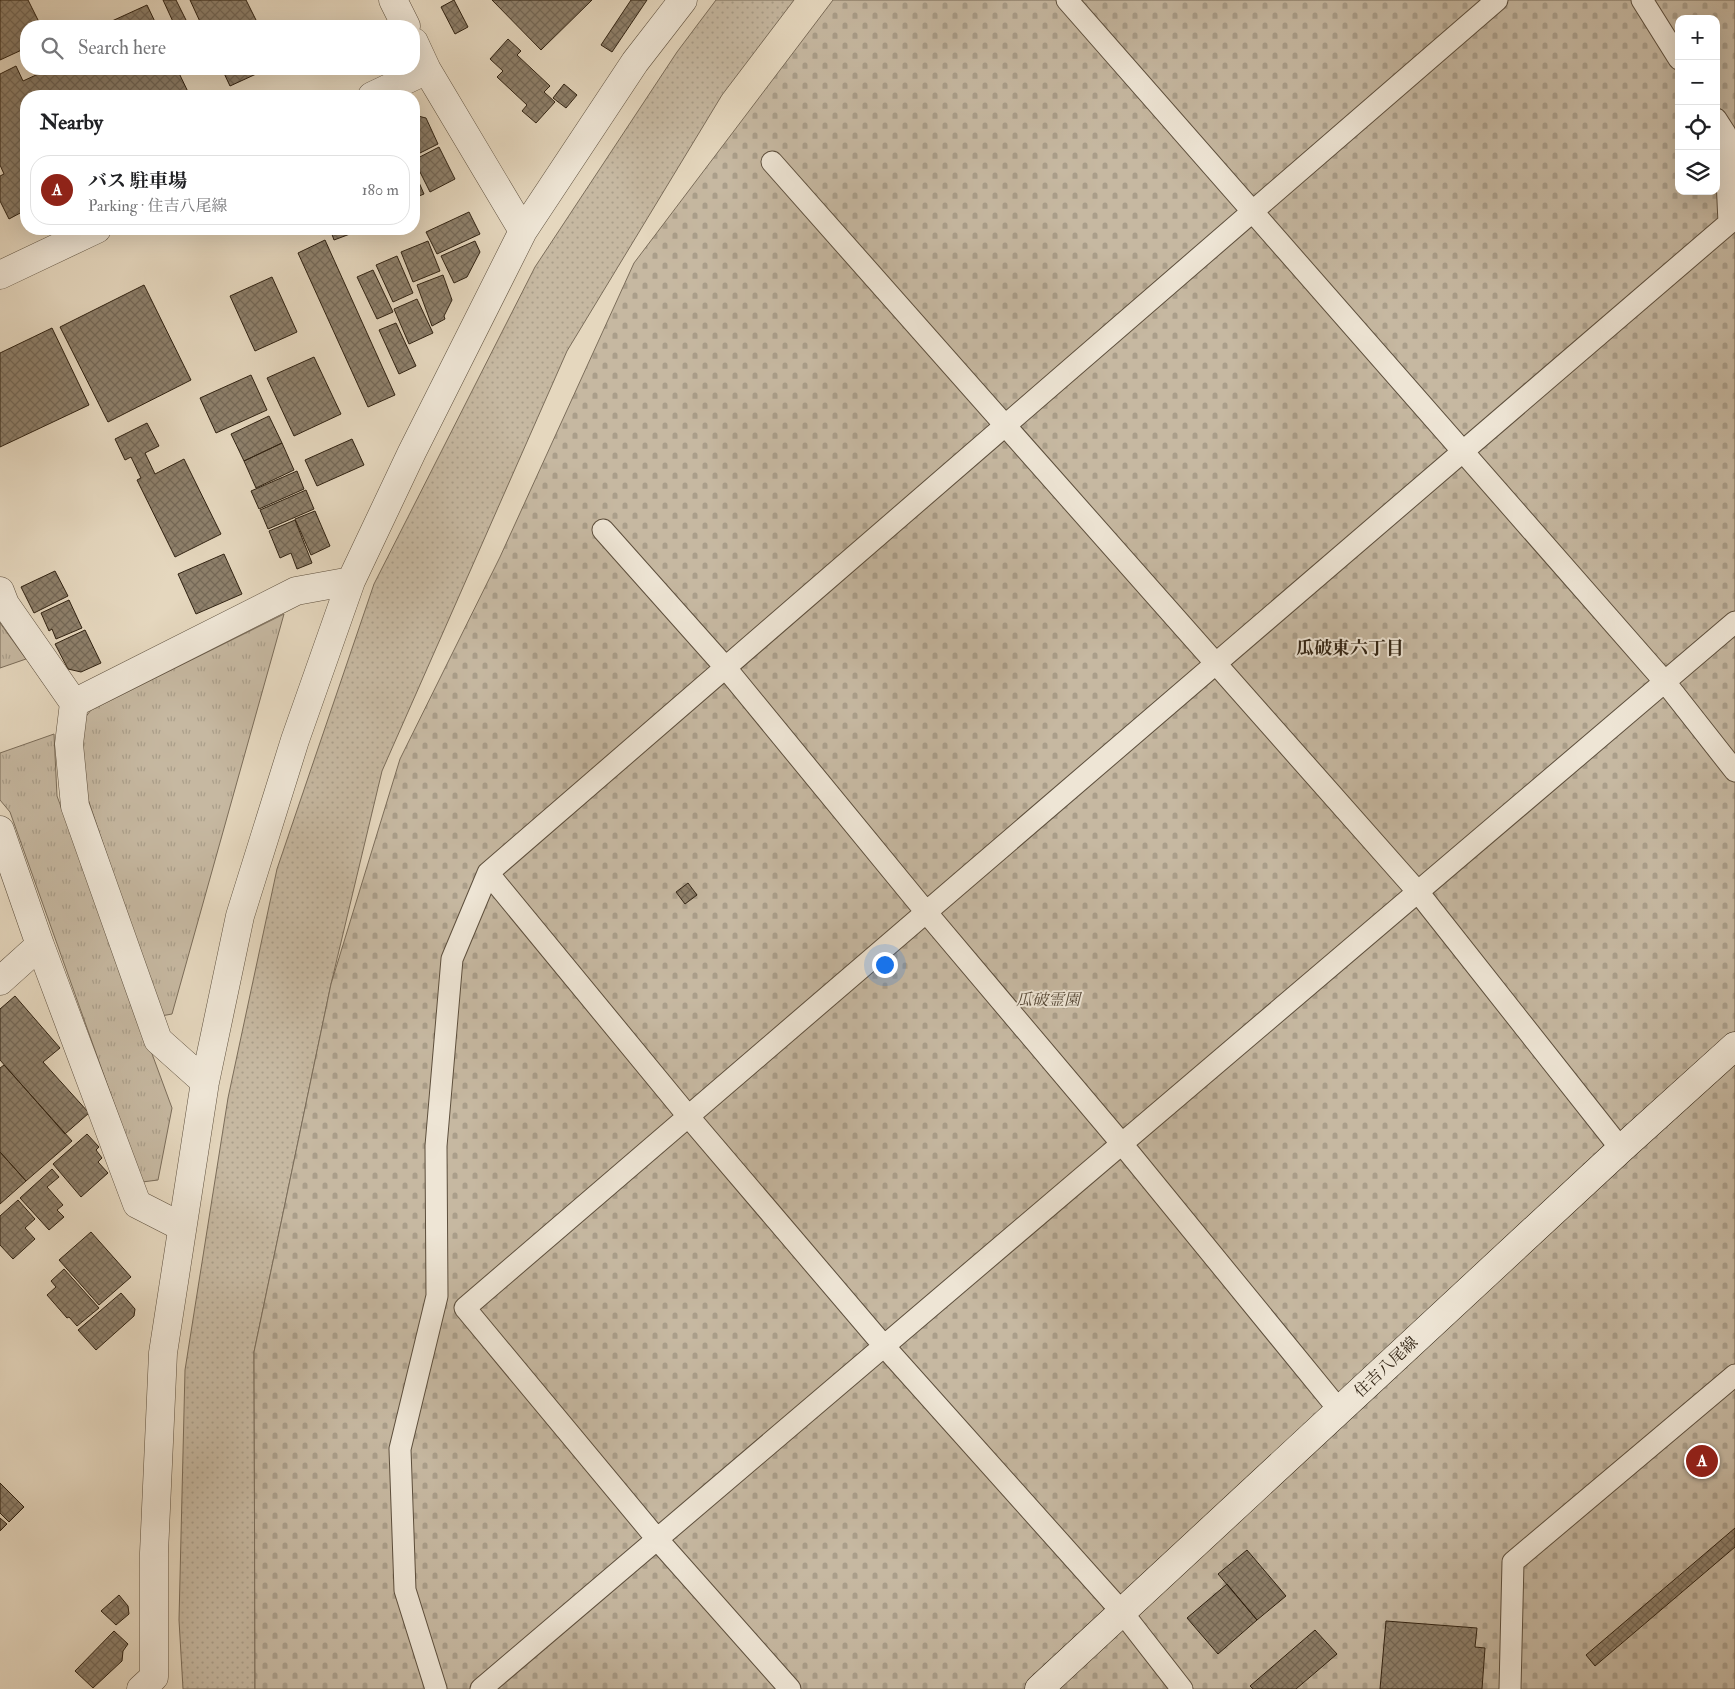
<!DOCTYPE html>
<html lang="en">
<head>
<meta charset="utf-8">
<style>
	:root { --surface:#fff; --page:#f6f6f6; --text:#202124; --muted:#757577; --line:#e0e0e0; --accent:#8f2418 }
	body { margin:0; font-family:"IM FELL Double Pica","Noto Serif JP",serif; background:var(--page); color:var(--text) }
	.controls { position:absolute; right:15px; top:15px; display:grid; overflow:hidden; border-radius:10px; box-shadow:0 5px 20px #0002 }
	.controls button { width:45px; height:45px; display:grid; place-items:center; padding:0; border:0; border-bottom:1px solid var(--line); background:var(--surface); color:var(--text); font:25px sans-serif }
	.you { position:absolute; left:884px; top:964px; width:18px; height:18px; margin:-12px; border:4px solid #fff; border-radius:50%; background:#1a73e8; box-shadow:0 0 0 8px #1a73e833 }
	.badge { display:grid; place-items:center; width:32px; height:32px; border-radius:50%; background:var(--accent); color:#fff; font-size:16px; font-weight:700 }
	.pin { position:absolute; translate:-50% -50%; border:2px solid #fff; box-shadow:0 1px 5px #0006 }
	.list { margin:0; padding:0; list-style:none }
	h2 { display:flex; justify-content:space-between; align-items:center; height:65px; margin:0; padding:0 20px; font-size:21px }
	h2 small { font-size:16px; font-weight:400; color:var(--muted) }
	.list li { display:grid; grid-template-columns:32px 1fr auto; gap:15px; align-items:center; box-sizing:border-box; height:70px; margin:0 10px 10px; padding:0 10px; border:1px solid var(--line); border-radius:20px }
	.list b { display:block; font-size:19px; white-space:nowrap }
	.list p { margin:0; font-size:16px; white-space:nowrap; color:var(--muted) }
	.list em { font-size:16px; font-style:normal; color:var(--muted) }
	.icon { flex:none; width:28px; height:28px; fill:none; stroke:currentColor; stroke-width:2; stroke-linecap:round; stroke-linejoin:round }
	.map { position:relative; flex:none; width:1735px; height:1689px; overflow:hidden }
	.search { position:absolute; background:var(--surface); box-shadow:0 5px 20px #0002; left:20px; top:20px; width:400px; height:55px; display:flex; align-items:center; gap:12px; box-sizing:border-box; padding:0 18px; border-radius:20px; color:var(--muted); font-size:19px }
	.panel { position:absolute; background:var(--surface); box-shadow:0 5px 20px #0002; left:20px; top:90px; width:400px; height:145px; border-radius:20px }
	.map>svg:first-child { display:block }
	.grass { fill:url(#grass-dots); stroke:#7b6d5a }
	.cemetery { fill:url(#cemetery-stones); stroke:#7b6d5a; fill-rule:evenodd }
	.park { fill:url(#park-tufts); stroke:#7b6d5a }
	.building { fill:url(#building-cross-hatch); stroke:#302212 }
	.lines { fill:none; stroke-linecap:round; stroke-linejoin:round }
	.service-casing { stroke:#5d4f3d; stroke-width:23 }
	.minor-casing { stroke:#5d4f3d; stroke-width:29 }
	.secondary-casing { stroke:#302212; stroke-width:29 }
	.service { stroke:#eee5d5; stroke-width:21 }
	.minor { stroke:#eee5d5; stroke-width:28 }
	.secondary { stroke:#eee5d5; stroke-width:28 }
	.labels { text-anchor:middle; dominant-baseline:central; stroke-width:4; stroke-linejoin:round; paint-order:stroke }
	.park-label { font-size:16px; font-style:italic; fill:#564836; stroke:#eee5d5 }
	.street-label { font-size:16px; fill:#302212; stroke:#eee5d5 }
	.neighbourhood-label { font-size:18px; font-weight:bold; fill:#302212; stroke:#eee5d5 }
</style>
</head>
<body>
<div class="map">
<svg width="1735" height="1689" viewBox="0 0 1735 1689">
	<defs>
		<pattern id="grass-dots" width="8" height="8" patternUnits="userSpaceOnUse" patternTransform="scale(1.25)"><rect width="8" height="8" fill="#c6b8a1"/><path d="M2 2h.1M6 6h.1" fill="none" stroke="#aa9e8a" stroke-width="1.8" stroke-linecap="round"/></pattern>
		<pattern id="cemetery-stones" width="16" height="16" patternUnits="userSpaceOnUse" patternTransform="scale(1.25)"><rect width="16" height="16" fill="#c6b8a1"/><path d="M2 7V4a2 2 0 0 1 4 0v3zM10 15v-3a2 2 0 0 1 4 0v3z" fill="#aa9e8a"/></pattern>
		<pattern id="park-tufts" width="24" height="20" patternUnits="userSpaceOnUse" patternTransform="scale(1.25)"><rect width="24" height="20" fill="#c6b8a1"/><path d="M3 7l-1-3M5 7V3M7 7l1-3M15 17l-1-3M17 17v-4M19 17l1-3" fill="none" stroke="#aa9e8a"/></pattern>
		<pattern id="building-cross-hatch" width="8" height="8" patternUnits="userSpaceOnUse" patternTransform="scale(1.25)"><rect width="8" height="8" fill="#8e806b"/><path d="M0 0l8 8M0 8l8-8" fill="none" stroke="#746857"/></pattern>
	</defs>
	<rect width="100%" height="100%" fill="#e5d7be"/>
	<filter id="stains"><feTurbulence type="fractalNoise" baseFrequency=".004" numOctaves="4"/><feColorMatrix values="0 0 0 0 .2 0 0 0 0 .09 0 0 0 0 .02 0 0 0 .5 -.17"/></filter>
	<radialGradient id="worn" r=".72"><stop offset=".6" stop-color="#630" stop-opacity="0"/><stop offset="1" stop-color="#630" stop-opacity=".3"/></radialGradient>
	<path class="grass" d="M716 0H794L722 95 567 351 382 771 331 984 254 1352 255 1689H183L179 1620 185 1370 228 1098 277 869 374 584 535 267 677 52Z"/>
	<path class="cemetery" d="M833 0H1735V1689H255L254 1352 331 984 400 759 500 557 634 263ZM1679 19H1716V191H1679Z"/>
	<path class="park" d="M284 614 172 1014 161 1016 86 793 81 723 91 710Z
		M0 623 26 659 0 668Z
		M54 734 57 796 172 1108 158 1180 142 1182 10 812 0 800V753Z"/>
	<path class="building" d="M0 0H28L41 26H26V48L0 60Z
		M163 0H176L189 26H175Z
		M190 0H246L259 26H202Z
		M454 0 468 27 455 34 441 7Z
		M492 0H592L541 50Z
		M631 0H647L612 52 601 45Z
		M147 5 157 26H101Z
		M508 39 521 51 517 55 550 86 544 92 555 102 536 123 522 111 527 105 497 77 503 71 490 59Z
		M16 66 23 81 49 69H177L190 96H26V221L22 212 9 219 0 201V176L4 174 0 165V74Z
		M222 69H267L230 86Z
		M564 84 577 95 566 108 553 98Z
		M414 115 426 118 438 144 414 156Z
		M439 147 455 179 430 192 414 160Z
		M414 171 424 194 414 198Z
		M469 212 480 234 437 254 426 232Z
		M330 229H357L358 231 334 240Z
		M325 240 395 395 368 407 298 253Z
		M428 241 440 271 413 282 401 252Z
		M475 241 480 252 467 277 454 283 441 256Z
		M397 256 413 293 393 302 376 265Z
		M373 270 393 312 377 319 357 277Z
		M443 275 452 300 444 316 445 319 432 326 417 285Z
		M272 277 297 332 255 351 230 296Z
		M144 285 191 380 108 422 60 327Z
		M417 299 433 333 409 344 394 309Z
		M396 323 416 366 399 374 379 330Z
		M52 328 89 405 0 447V353Z
		M314 357 341 414 294 436 267 378Z
		M251 375 267 410 216 433 200 398Z
		M269 416 282 443 244 461 231 434Z
		M147 423 159 446 145 453 155 474 184 459 221 534 175 557 137 480 141 478 131 457 125 460 115 439Z
		M352 439 364 465 317 486 305 460Z
		M282 443 294 470 256 488 244 461Z
		M297 471 304 489 259 509 251 491Z
		M306 490 314 509 268 529 260 510Z
		M315 511 330 546 311 555 295 519Z
		M295 520 312 563 297 569 291 553 280 558 269 531Z
		M224 554 242 594 196 614 178 574Z
		M55 571 68 596 34 613 21 587Z
		M69 600 82 628 56 639 52 629 49 631 41 613Z
		M85 630 101 663 81 672 68 669 55 644Z
		M688 883 697 895 685 904 676 892Z
		M15 996 60 1048 43 1062 89 1113 65 1134 0 1060V1009Z
		M4 1065 72 1141 26 1181 0 1152V1068Z
		M87 1134 99 1147 96 1150 102 1158 98 1162 108 1173 81 1197 53 1164Z
		M0 1152 26 1181 0 1204Z
		M52 1169 59 1177 47 1187 63 1205 57 1210 64 1217 49 1230 20 1198Z
		M18 1200 35 1219 25 1228 35 1239 13 1259 0 1245V1216Z
		M91 1232 131 1277 99 1305 59 1260Z
		M64 1269 99 1308 77 1326 69 1317 67 1318 47 1295 56 1287 51 1281Z
		M121 1293 135 1309 134 1316 96 1350 78 1330Z
		M0 1483 24 1507 9 1522 0 1513Z
		M0 1518 7 1524 0 1531Z
		M1735 1528V1547L1595 1666 1586 1655Z
		M1247 1550 1286 1596 1257 1620 1218 1574Z
		M1227 1584 1257 1620 1218 1654 1187 1618Z
		M119 1595 128 1606 129 1614 116 1625 101 1611Z
		M1386 1621 1477 1628 1475 1647 1485 1648 1482 1689H1380Z
		M1315 1630 1337 1654 1296 1689H1253L1250 1686Z
		M114 1631 128 1644 123 1651 122 1661 93 1688 75 1671Z"/>
	<g class="lines">
		<defs>
			<path id="service" d="M1067 0 1665 682 1735 771
				M1642 0 1679 59
				M772 162 1418 892 1621 1149
				M603 530 725 667 926 912 1122 1144 1340 1411
				M488 873 688 1116 884 1346 1122 1612 1182 1689
				M436 1689 405 1590 400 1449 437 1296 436 1146 452 959 488 873 1497 0
				M481 1689 1735 622
				M790 1689 657 1539 465 1308 1729 223 1725 133 1716 119
				M1510 1689 1513 1562 1735 1375"/>
			<path id="minor" d="M393 0 406 26
				M414 42 427 70 523 231
				M372 96 427 70
				M0 275 97 229
				M0 591 5 604 74 703 69 744 75 806 158 1040 205 1082
				M74 703 296 591 351 581
				M0 830 40 945 137 1204 182 1227
				M0 981 40 945
				M141 1689 154 1677V1553L163 1353 205 1082 240 916 295 740 351 581 412 452 523 231 635 62 683 0"/>
			<path id="secondary" d="M1039 1689 1621 1149 1735 1046"/>
		</defs>
		<use href="#service" class="service-casing"/>
		<use href="#minor" class="minor-casing"/>
		<use href="#secondary" class="secondary-casing"/>
		<use href="#service" class="service"/>
		<use href="#minor" class="minor"/>
		<use href="#secondary" class="secondary"/>
	</g>
	<g class="labels">
		<g class="park-label">
			<text x="1048" y="1000">瓜破霊園</text>
		</g>
		<g class="street-label">
			<text transform="translate(1386 1367) rotate(-43)">住吉八尾線</text>
		</g>
		<g class="neighbourhood-label">
			<text x="1350" y="648">瓜破東六丁目</text>
		</g>
	</g>
	<rect width="100%" height="100%" filter="url(#stains)"/>
	<rect width="100%" height="100%" fill="url(#worn)"/>
</svg>
<div class="controls">
<button>+</button>
<button>−</button>
<button><svg class="icon" aria-label="locate" viewBox="0 0 24 24"><circle cx="12" cy="12" r="6"/><path d="M12 2v4M12 18v4M2 12h4M18 12h4"/></svg></button>
<button><svg class="icon" aria-label="layers" viewBox="0 0 24 24"><path d="M12 4l9 5-9 5-9-5zM3 14l9 5 9-5"/></svg></button>
</div>
<div class="you"></div>
<div class="pin badge" style="left:1702px;top:1461px">A</div>
<div class="search"><svg class="icon" aria-label="search" viewBox="0 0 24 24"><circle cx="10" cy="10" r="6"/><path d="M15 15l6 6"/></svg>Search here</div>
<section class="panel">
<h2>Nearby<small></small></h2>
<ul class="list">
<li><span class="badge">A</span><div><b>バス 駐車場</b><p>Parking · 住吉八尾線</p></div><em>180 m</em></li>
</ul>
</section>
</div>
</body>
</html>
